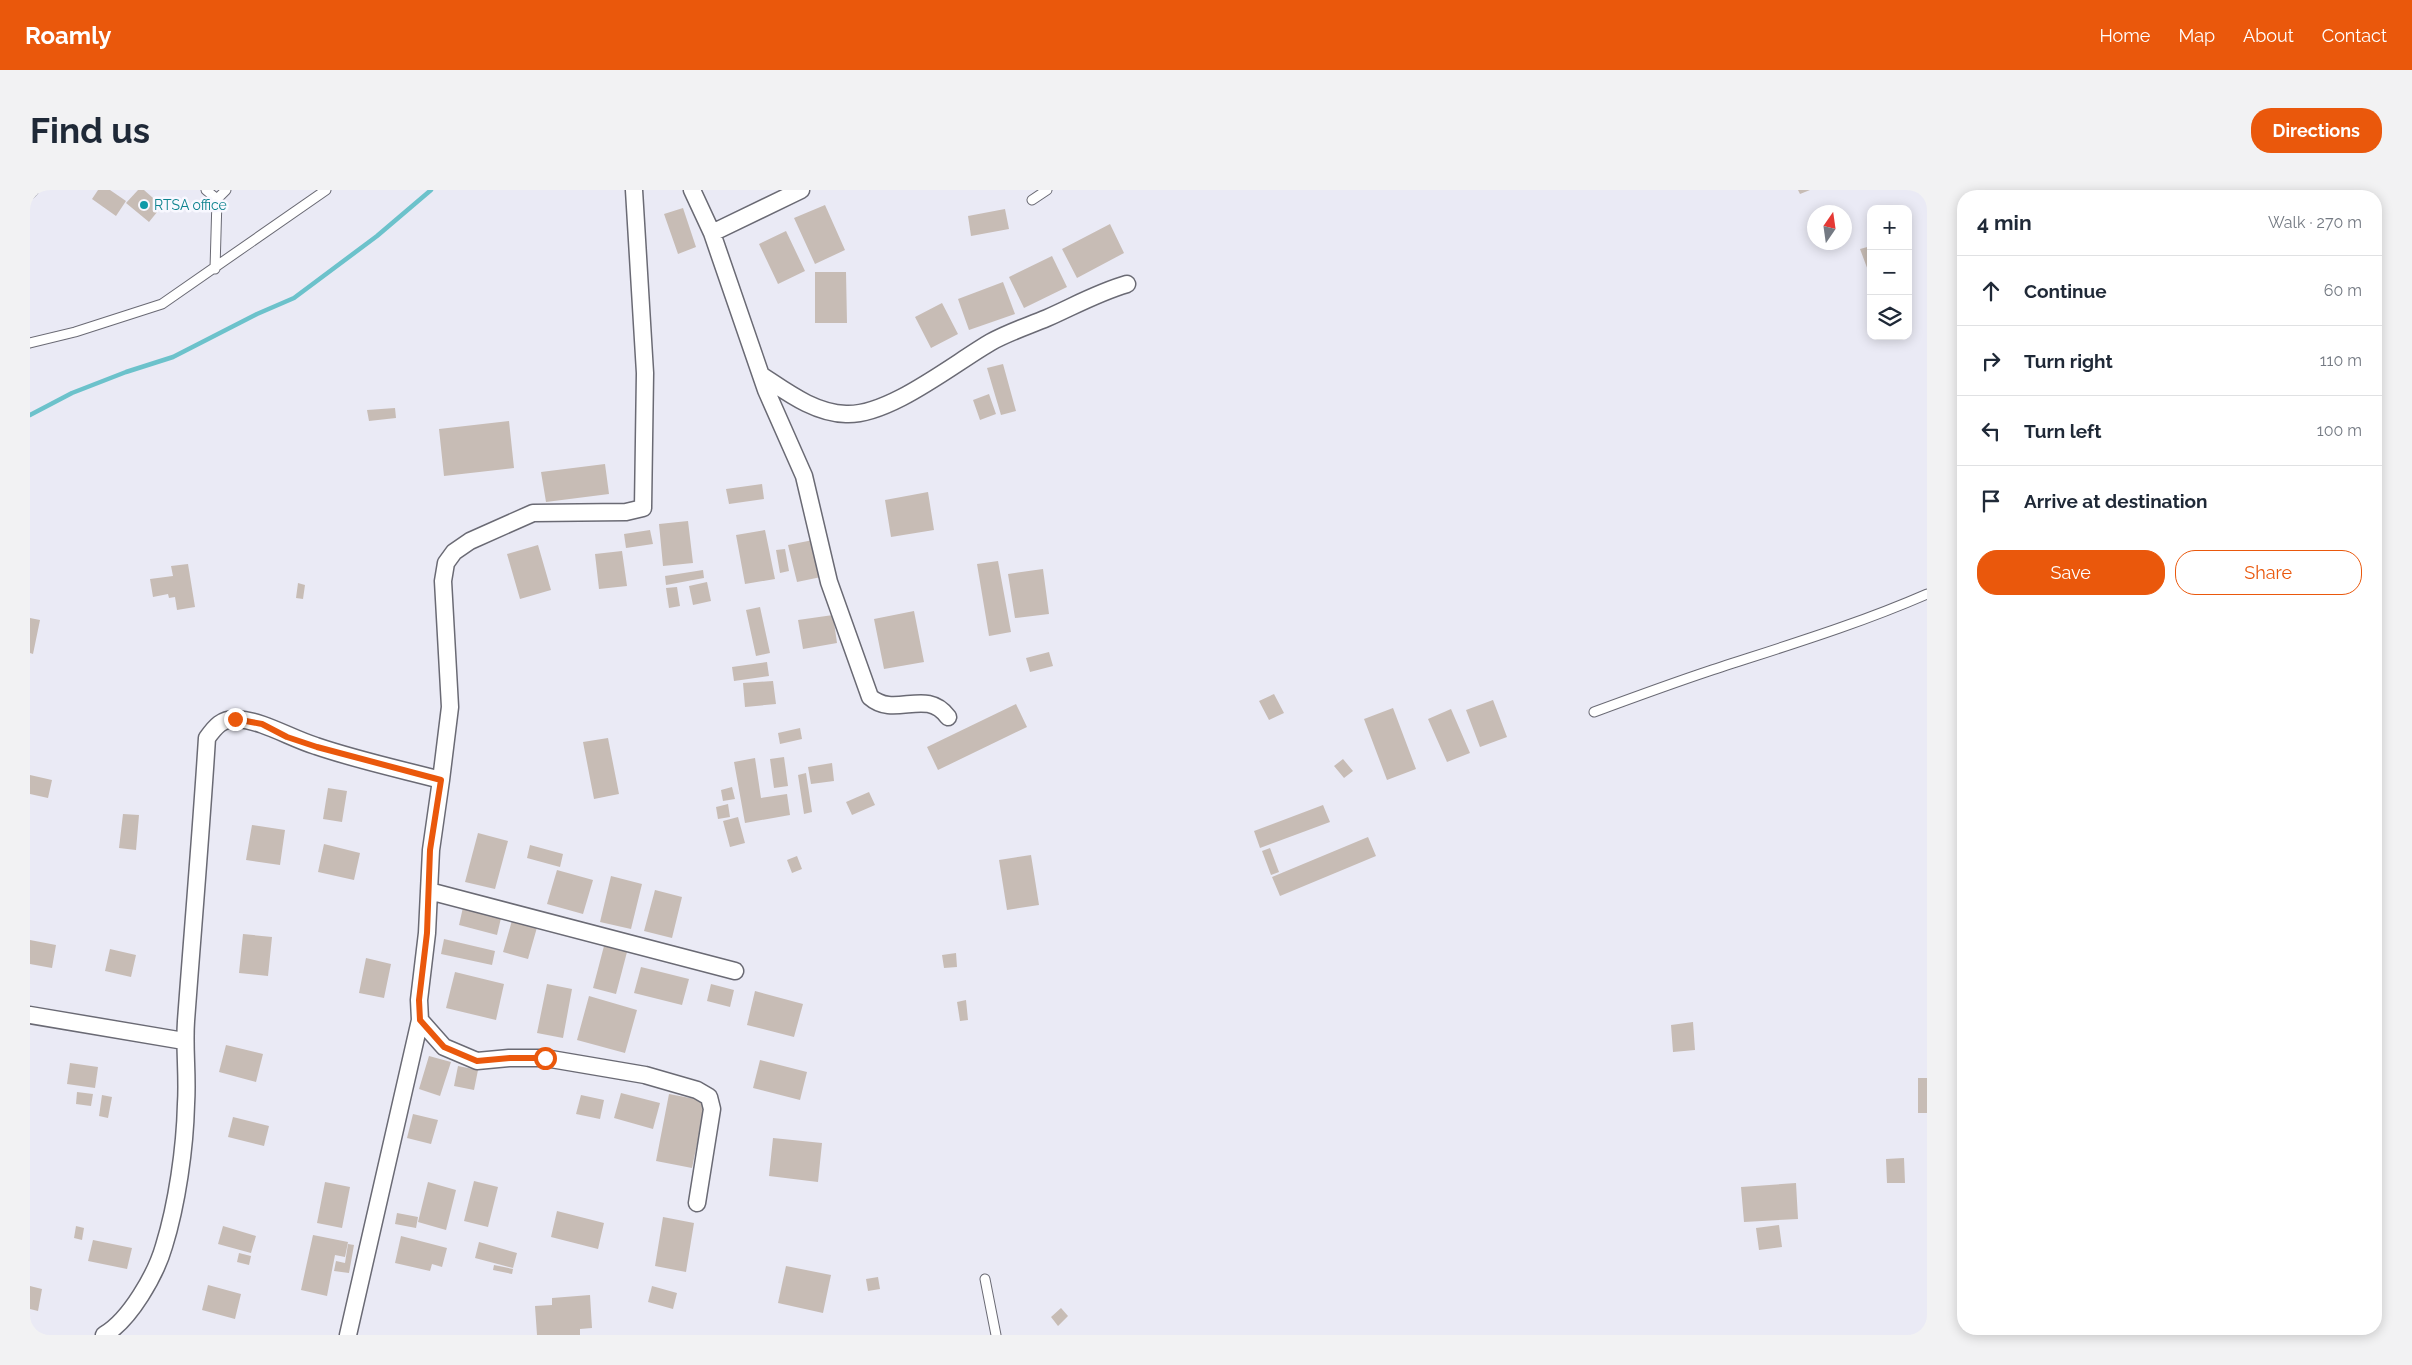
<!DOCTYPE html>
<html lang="en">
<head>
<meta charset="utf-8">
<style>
	:root { --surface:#fff; --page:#f2f2f3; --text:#1f2937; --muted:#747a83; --line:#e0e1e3; --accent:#ea580c }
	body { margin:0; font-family:Raleway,sans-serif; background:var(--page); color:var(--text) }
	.controls { position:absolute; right:15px; top:15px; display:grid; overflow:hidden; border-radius:10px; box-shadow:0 2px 12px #0003 }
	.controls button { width:45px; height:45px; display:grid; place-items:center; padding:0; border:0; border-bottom:1px solid var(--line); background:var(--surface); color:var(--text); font:25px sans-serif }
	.compass { position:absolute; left:1777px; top:15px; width:45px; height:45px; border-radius:50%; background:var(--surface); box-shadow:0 2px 12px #0003; rotate:13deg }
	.stop { position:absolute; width:15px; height:15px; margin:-11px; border:4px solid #ea580c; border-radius:50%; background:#fff }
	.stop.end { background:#ea580c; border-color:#fff; box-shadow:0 1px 5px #0008 }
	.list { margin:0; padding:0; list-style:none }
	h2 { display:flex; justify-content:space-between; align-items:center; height:65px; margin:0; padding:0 20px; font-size:21px }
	h2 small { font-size:16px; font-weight:400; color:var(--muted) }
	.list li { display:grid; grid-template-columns:32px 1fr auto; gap:15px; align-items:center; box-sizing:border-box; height:70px; padding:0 20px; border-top:1px solid var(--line) }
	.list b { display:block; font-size:19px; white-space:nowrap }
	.list em { font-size:16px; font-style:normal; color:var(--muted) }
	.actions { display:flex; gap:10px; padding:15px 20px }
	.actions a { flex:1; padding:11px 0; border:1px solid var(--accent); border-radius:20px; text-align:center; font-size:18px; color:var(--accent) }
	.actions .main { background:var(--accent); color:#fff }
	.icon { flex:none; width:28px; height:28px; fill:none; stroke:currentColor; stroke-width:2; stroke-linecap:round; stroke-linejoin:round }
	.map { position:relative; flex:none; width:1897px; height:1145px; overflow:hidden; border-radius:20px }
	header { display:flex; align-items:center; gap:30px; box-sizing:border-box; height:70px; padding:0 25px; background:var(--accent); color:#fff }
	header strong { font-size:24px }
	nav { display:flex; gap:28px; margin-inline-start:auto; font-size:18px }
	.intro { display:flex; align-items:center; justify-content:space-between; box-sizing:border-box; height:120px; padding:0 30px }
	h1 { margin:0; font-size:35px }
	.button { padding:12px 22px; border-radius:20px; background:var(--accent); color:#fff; font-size:18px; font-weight:700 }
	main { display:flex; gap:30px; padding:0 30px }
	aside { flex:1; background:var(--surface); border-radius:20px; box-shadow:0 2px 12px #0003 }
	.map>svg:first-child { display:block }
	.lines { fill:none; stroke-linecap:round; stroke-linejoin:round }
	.stream { stroke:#6cc2cb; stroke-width:4.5 }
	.building { fill:#c7bcb5 }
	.service-casing { stroke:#6a6a74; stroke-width:11 }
	.minor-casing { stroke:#6a6a74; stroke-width:19 }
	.service { stroke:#fff; stroke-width:9 }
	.minor { stroke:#fff; stroke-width:16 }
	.route { stroke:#ea580c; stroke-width:6 }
	.culture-dot { fill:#0f9aa8; stroke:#f8f8ff; stroke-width:2 }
	.labels { text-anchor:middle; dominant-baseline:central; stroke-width:5; stroke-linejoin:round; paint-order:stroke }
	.culture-label { font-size:14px; fill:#0d838f; stroke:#f8f8ff; text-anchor:start }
</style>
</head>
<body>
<header>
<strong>Roamly</strong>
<nav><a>Home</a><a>Map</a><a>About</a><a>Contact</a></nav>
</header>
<div class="intro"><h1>Find us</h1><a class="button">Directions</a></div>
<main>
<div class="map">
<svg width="1897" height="1145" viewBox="0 0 1897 1145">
	<rect width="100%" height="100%" fill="#eaeaf5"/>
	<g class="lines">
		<path class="stream" d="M0 225 42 203 96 182 143 167 227 124 264 108 347 46 401 0"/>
	</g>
	<path class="building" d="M68 0H80L96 11 86 26 62 9Z
		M108 0H114L132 16 119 32 96 13Z
		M1768 0H1780L1770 4Z
		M795 15 815 60 785 74 764 28Z
		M653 18 666 57 648 64 634 24Z
		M975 19 979 39 941 46 938 26Z
		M1080 34 1094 63 1047 88 1032 59Z
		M756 41 775 81 748 94 729 54Z
		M1841 56V83H1839L1830 59Z
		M1022 66 1037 97 994 118 979 87Z
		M785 82H816L817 133H785Z
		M973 92 985 124 939 140 928 109Z
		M912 113 928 144 901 158 885 127Z
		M973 174 986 221 971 225 957 178Z
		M959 204 966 224 950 230 943 210Z
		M365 218 366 228 339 231 337 220Z
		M479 231 484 278 414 286 409 239Z
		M575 274 579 304 516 312 511 282Z
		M732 294 734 309 699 314 696 299Z
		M898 302 904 340 861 347 855 310Z
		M658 331 663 373 633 376 629 334Z
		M620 340 623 354 596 358 594 344Z
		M735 340 745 389 715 394 706 345Z
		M783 350 791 387 767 392 758 355Z
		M508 355 521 400 490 409 477 364Z
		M755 359 759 381 750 383 746 360Z
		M592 361 597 396 569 399 565 364Z
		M968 371 981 442 959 446 947 374Z
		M158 374 165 417 147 420 145 407 139 408 138 404 123 407 120 389 143 386 141 376Z
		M1013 379 1019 424 985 428 978 384Z
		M673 380 674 388 636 395 635 386Z
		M677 392 681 411 663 415 659 396Z
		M268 393 275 395 273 409 266 408Z
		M647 397 650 416 639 418 636 398Z
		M730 417 740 463 726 466 716 420Z
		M884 421 894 472 854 479 844 429Z
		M803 425 807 453 773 459 768 430Z
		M0 428 10 430 3 464 0 463Z
		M1019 462 1023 476 1000 482 996 468Z
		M737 472 739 486 704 491 702 477Z
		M743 491 746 514 715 517 713 493Z
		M1244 504 1254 523 1239 530 1229 511Z
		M1463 510 1477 547 1450 557 1436 520Z
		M986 514 997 537 908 580 897 557Z
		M1363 518 1386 579 1357 590 1334 529Z
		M1421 519 1440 563 1417 572 1398 529Z
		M770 538 772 549 750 554 748 543Z
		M578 548 589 604 564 609 553 552Z
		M754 567 758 596 744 598 740 569Z
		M725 568 731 608 757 604 760 625 715 633 704 572Z
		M1313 569 1323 581 1314 588 1304 576Z
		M802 573 804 591 781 594 778 577Z
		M776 583 782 622 774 624 768 585Z
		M0 585 22 590 18 608 0 604Z
		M702 597 705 609 693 611 691 600Z
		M298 598 317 601 312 632 293 629Z
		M839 602 845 615 822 625 816 612Z
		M698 614 700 627 688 629 686 617Z
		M1293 615 1300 632 1230 658 1224 641Z
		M93 624 109 625 106 660 89 658Z
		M708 627 715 653 700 657 693 631Z
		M222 635 255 640 250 675 216 670Z
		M448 643 478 651 465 699 435 692Z
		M1338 647 1346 666 1250 706 1242 687Z
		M294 654 330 663 324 690 288 682Z
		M500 655 533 664 530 677 497 668Z
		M1240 658 1249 682 1241 685 1232 661Z
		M1001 665 1009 715 977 720 969 670Z
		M767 666 772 679 762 683 757 670Z
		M527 680 563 690 553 724 517 714Z
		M581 686 612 694 601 739 570 732Z
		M625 700 652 707 642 748 614 741Z
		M434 713 472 724 467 745 429 735Z
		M483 727 508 734 498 769 473 762Z
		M213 744 242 747 238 786 209 783Z
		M414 749 465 761 462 775 411 764Z
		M0 750 26 755 22 778 0 774Z
		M574 756 597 762 586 804 563 798Z
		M80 759 106 765 101 787 75 781Z
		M926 763 927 777 914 778 912 765Z
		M336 768 361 774 354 808 329 803Z
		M611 777 659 789 652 815 604 803Z
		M425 782 474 794 466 830 416 818Z
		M517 794 542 799 533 848 507 843Z
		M681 794 704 800 700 817 677 811Z
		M725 801 773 814 764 847 717 835Z
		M559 806 607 820 595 863 547 850Z
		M936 810 938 830 930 831 927 812Z
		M1663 832 1665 860 1643 862 1641 835Z
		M196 855 233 864 226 892 189 882Z
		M399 866 421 872 410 906 389 899Z
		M730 870 777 882 770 910 723 898Z
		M40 873 68 877 65 898 37 894Z
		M428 876 448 880 444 900 424 896Z
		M1888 888H1897V923H1888Z
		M47 902 63 904 61 916 46 914Z
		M591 903 630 913 623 939 584 928Z
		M639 904 676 911 662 978 626 971Z
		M72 905 82 907 78 928 69 926Z
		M551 905 574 910 570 929 546 924Z
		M383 924 408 930 401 954 377 948Z
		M203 927 239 936 234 956 198 947Z
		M743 948 792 953 788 992 739 986Z
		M1874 968 1875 993H1857L1856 969Z
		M444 991 468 997 458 1037 434 1031Z
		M295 992 320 997 312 1038 287 1033Z
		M398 992 426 1000 416 1040 388 1032Z
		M1766 993 1768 1029 1714 1032 1711 997Z
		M527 1021 574 1033 568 1059 521 1047Z
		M367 1023 388 1027 386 1038 365 1034Z
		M633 1027 664 1033 656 1082 625 1076Z
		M1749 1035 1752 1057 1729 1060 1726 1038Z
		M46 1036 54 1038 52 1050 44 1048Z
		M193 1036 226 1046 221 1063 188 1054Z
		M283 1045 318 1052 315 1067 305 1065 297 1106 271 1100Z
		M371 1046 417 1058 412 1077 402 1074 400 1081 365 1073Z
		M63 1050 102 1058 97 1079 58 1071Z
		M449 1052 487 1063 483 1078 445 1068Z
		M318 1054 324 1055 319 1083 304 1081 306 1071 315 1073Z
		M209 1063 221 1066 219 1075 207 1072Z
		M464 1075 483 1079 482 1084 463 1080Z
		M756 1076 801 1085 793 1123 748 1113Z
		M848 1087 850 1099 838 1101 836 1089Z
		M178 1095 211 1104 205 1129 172 1120Z
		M0 1096 12 1099 8 1121 0 1119Z
		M622 1096 647 1103 643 1119 618 1112Z
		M560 1105 562 1138 550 1139V1145H507L505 1116 522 1115V1108Z
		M1031 1118 1038 1126 1028 1136 1021 1127Z"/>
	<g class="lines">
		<defs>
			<path id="service" d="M176 0 187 9 196 0
				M0 4 4 0
				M1002 10 1017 0
				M185 79 187 9
				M0 153 45 142 132 114 296 0
				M1564 522C1602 508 1640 494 1679 481 1752 457 1826 435 1897 404
				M955 1089 966 1145"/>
			<path id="minor" d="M662 0 682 43 736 200 774 286 799 392 840 507C865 529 896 497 918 527
				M682 43 771 0
				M731 185C757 202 784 223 816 224 859 226 923 174 961 152 979 142 998 136 1017 128 1044 116 1069 102 1097 94
				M411 590 420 517 413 391 416 373 424 362 440 351 503 323 596 322 613 318 615 183 604 0
				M399 701 705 781
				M0 825 154 851
				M390 830 414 857 447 871 479 868H515L615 885 667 900 679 907 682 919 667 1013
				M74 1145C100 1130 126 1084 134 1056 147 1014 155 958 156 914 158 886 154 859 156 831 163 737 171 643 177 548 185 537 192 528 207 529 234 531 260 548 286 556 327 570 369 579 411 590L401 660 397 743 389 810 390 830 318 1145"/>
		</defs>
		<use href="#service" class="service-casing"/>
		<use href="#minor" class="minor-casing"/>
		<use href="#service" class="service"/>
		<use href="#minor" class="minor"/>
	</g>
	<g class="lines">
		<path class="route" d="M205 529 232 534 257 547 287 557 411 590 400 660 397 743 389 810 390 830 414 857 447 871 480 868H515"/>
	</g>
	<circle class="culture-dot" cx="114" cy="15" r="5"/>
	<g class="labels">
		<g class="culture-label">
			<text x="124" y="15">RTSA office</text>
		</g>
	</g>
</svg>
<div class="controls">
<button>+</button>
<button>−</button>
<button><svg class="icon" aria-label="layers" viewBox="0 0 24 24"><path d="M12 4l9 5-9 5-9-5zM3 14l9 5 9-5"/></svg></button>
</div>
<svg class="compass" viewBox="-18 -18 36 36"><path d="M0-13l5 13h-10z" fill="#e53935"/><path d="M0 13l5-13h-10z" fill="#747a83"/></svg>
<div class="stop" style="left:515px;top:868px"></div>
<div class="stop end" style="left:205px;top:529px"></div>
</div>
<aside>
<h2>4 min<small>Walk · 270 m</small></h2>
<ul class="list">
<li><svg class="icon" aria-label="ahead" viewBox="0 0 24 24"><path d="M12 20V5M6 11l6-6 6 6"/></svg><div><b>Continue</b></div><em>60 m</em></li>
<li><svg class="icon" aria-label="right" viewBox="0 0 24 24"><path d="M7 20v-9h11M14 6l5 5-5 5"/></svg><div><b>Turn right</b></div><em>110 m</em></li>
<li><svg class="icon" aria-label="left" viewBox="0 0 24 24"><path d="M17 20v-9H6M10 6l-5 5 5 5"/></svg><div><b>Turn left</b></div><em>100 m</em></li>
<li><svg class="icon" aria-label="arrive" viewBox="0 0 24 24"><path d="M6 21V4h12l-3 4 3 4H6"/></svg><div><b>Arrive at destination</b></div></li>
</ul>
<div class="actions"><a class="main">Save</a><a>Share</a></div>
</aside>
</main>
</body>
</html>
